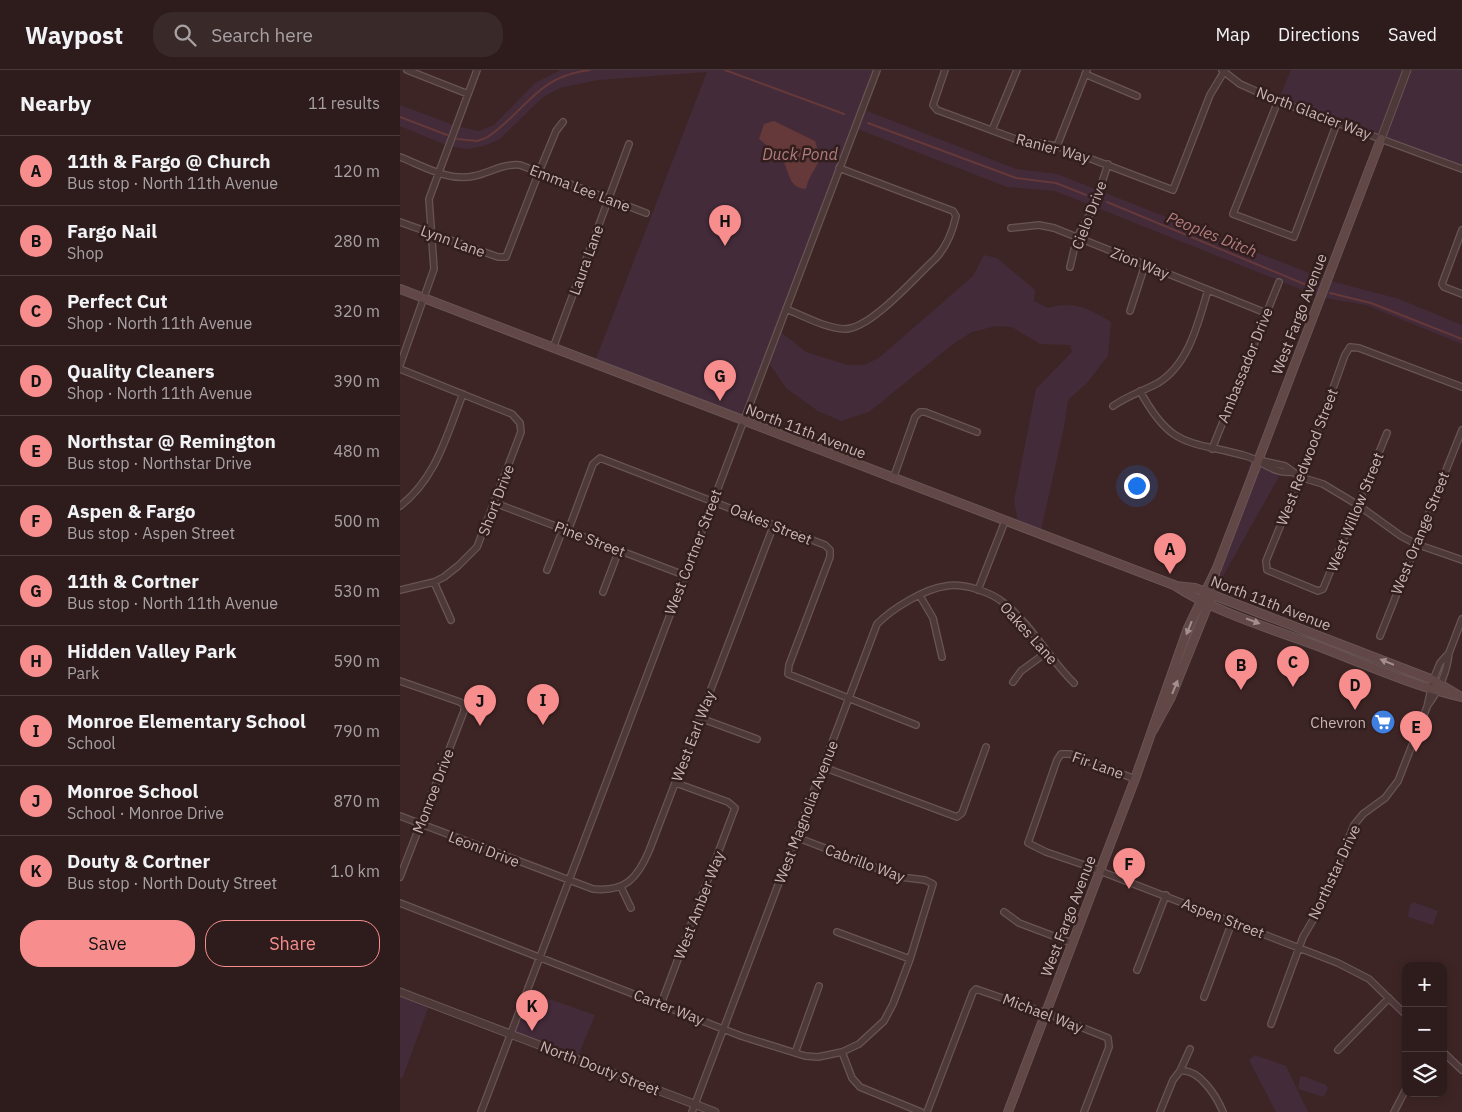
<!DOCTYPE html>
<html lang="en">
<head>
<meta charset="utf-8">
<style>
	:root { --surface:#2e1c1c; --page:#3a2929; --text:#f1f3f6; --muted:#a7a1a3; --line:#493a3b; --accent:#f78e8d }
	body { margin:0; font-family:"IBM Plex Sans",sans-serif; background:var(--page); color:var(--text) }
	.controls { position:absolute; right:15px; bottom:15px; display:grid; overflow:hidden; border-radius:10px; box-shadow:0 2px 12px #0003 }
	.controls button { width:45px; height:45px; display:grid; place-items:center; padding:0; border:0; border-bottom:1px solid var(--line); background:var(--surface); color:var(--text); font:25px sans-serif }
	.you { position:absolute; left:736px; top:415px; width:18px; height:18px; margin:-12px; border:4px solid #fff; border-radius:50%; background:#1a73e8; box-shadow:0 0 0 8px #1a73e833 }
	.badge { display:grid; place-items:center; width:32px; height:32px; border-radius:50%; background:var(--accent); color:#111; font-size:16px; font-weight:700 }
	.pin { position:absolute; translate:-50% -41px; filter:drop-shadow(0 1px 2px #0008) }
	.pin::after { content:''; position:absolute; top:26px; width:18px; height:15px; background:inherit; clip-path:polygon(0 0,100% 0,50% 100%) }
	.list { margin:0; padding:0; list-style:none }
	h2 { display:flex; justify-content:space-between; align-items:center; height:65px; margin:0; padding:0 20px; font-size:21px }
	h2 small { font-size:16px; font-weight:400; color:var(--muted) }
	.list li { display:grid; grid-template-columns:32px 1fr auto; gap:15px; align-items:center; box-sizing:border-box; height:70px; padding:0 20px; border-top:1px solid var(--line) }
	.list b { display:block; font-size:19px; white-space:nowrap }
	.list p { margin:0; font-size:16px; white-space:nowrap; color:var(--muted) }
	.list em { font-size:16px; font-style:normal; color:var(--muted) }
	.actions { display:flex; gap:10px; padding:15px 20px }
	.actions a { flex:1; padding:11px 0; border:1px solid var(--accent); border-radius:20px; text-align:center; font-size:18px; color:var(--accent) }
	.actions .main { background:var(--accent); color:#111 }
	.icon { flex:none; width:28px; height:28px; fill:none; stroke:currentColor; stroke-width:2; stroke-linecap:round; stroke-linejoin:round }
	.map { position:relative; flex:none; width:1062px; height:1042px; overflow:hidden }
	header { display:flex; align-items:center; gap:30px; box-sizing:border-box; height:70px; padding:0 25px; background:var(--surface); border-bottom:1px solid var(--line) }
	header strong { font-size:24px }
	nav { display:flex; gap:28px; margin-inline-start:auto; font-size:18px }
	.search { width:350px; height:45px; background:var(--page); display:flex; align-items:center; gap:12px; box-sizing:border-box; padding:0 18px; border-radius:20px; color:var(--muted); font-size:19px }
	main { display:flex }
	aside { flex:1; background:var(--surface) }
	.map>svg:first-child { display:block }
	.green { fill:#432b39 }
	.water { fill:#653939 }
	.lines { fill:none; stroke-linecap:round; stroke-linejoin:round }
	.stream { stroke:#653939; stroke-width:2 }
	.minor-casing { stroke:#695454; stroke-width:8 }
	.tertiary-casing { stroke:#695454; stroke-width:9 }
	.secondary-casing { stroke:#695454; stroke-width:10 }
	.minor { stroke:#4e3939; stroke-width:5.5 }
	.tertiary { stroke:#4e3939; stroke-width:7 }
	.secondary { stroke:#614847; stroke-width:8 }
	.oneway { fill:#a58f8e }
	.labels { text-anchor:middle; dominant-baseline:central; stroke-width:5; stroke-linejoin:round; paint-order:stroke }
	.street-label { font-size:15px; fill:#c9b5b5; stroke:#331e1e }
	.poi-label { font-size:15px; fill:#c9b5b5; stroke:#331e1e; text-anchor:end }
	.water-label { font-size:16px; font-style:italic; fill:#b17d7e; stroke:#331e1e }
</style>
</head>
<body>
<header>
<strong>Waypost</strong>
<div class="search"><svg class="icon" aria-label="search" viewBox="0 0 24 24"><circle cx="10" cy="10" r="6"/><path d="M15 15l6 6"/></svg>Search here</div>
<nav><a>Map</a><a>Directions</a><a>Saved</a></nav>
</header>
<main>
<aside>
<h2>Nearby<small>11 results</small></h2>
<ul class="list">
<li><span class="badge">A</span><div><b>11th &amp; Fargo @ Church</b><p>Bus stop · North 11th Avenue</p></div><em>120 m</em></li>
<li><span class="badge">B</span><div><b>Fargo Nail</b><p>Shop</p></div><em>280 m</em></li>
<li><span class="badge">C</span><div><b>Perfect Cut</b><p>Shop · North 11th Avenue</p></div><em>320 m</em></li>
<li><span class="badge">D</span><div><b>Quality Cleaners</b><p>Shop · North 11th Avenue</p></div><em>390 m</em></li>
<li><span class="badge">E</span><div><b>Northstar @ Remington</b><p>Bus stop · Northstar Drive</p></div><em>480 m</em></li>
<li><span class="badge">F</span><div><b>Aspen &amp; Fargo</b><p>Bus stop · Aspen Street</p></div><em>500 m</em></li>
<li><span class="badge">G</span><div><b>11th &amp; Cortner</b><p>Bus stop · North 11th Avenue</p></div><em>530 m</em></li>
<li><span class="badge">H</span><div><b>Hidden Valley Park</b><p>Park</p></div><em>590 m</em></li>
<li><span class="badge">I</span><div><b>Monroe Elementary School</b><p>School</p></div><em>790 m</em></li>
<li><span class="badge">J</span><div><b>Monroe School</b><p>School · Monroe Drive</p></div><em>870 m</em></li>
<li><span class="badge">K</span><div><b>Douty &amp; Cortner</b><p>Bus stop · North Douty Street</p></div><em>1.0 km</em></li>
</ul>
<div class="actions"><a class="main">Save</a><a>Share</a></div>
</aside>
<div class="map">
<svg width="1062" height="1042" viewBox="0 0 1062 1042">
	<rect width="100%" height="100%" fill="#3e2525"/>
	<path class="green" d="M161 0H477L462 39 616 99 657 104 927 210 999 229 1062 255V274L966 235 920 227 655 121 607 117 455 58 378 260 406 282 447 295H465L480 287 573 206 584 185 597 188 635 220 634 231 648 238C673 230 690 239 711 252L708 286 686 314 668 330 664 357 640 465 619 457 614 431 636 319 672 282 670 275 640 274 612 257 596 256 572 262 553 274 469 342 441 351 418 341 386 318 367 290 343 352 194 294 307 2 198 10 160 18 143 27 100 69 84 76 68 79 48 76 0 56V35L56 56 79 61 94 55 135 13Z
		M891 0H1062V99L878 31Z
		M852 385 885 396 892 402 881 403 808 533 800 530 843 424Z
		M1013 832 1038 841 1033 855 1008 847 1010 835Z
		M126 921 195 945 177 989 110 964Z
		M0 922 30 933 2 1009 0 1008Z
		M855 985 886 996 908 1042H876L849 990Z
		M903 1006 926 1015 928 1018 924 1027 898 1019 900 1007Z"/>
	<path class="water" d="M374 51 415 71C425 98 412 94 406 119 386 118 391 99 380 87 375 81 366 75 359 69L364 54Z"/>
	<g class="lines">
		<path class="stream" d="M325 0 444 44
			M0 47 47 65
			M468 53 616 108 656 113 686 125
			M57 69 77 71 86 68C126 42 136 6 190 0
			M707 132 909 216
			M930 223 971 233 1062 269"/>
		<defs>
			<path id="minor" d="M7 0 68 24
				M545 0 533 35 537 40 618 70 657 76 773 120 810 25 825 0
				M822 0 840 14 878 31 1062 99
				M685 4 737 26
				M878 31 833 144 894 167 937 53
				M592 60 617 0
				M657 76 687 0
				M0 87C23 96 49 112 74 106 89 103 104 93 120 95L246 143
				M0 152 98 187H106L139 102 156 61 163 52
				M611 158 639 155 654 158 866 243
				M1062 160 1042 214 1044 217 1062 224
				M670 197 677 167 694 137 708 94
				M386 239C404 246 425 258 445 259 471 259 516 206 536 188 546 177 553 160 556 146L553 141 439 98
				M730 241 745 195
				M153 278 229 74
				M0 295 34 199 29 129 77 0
				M0 299 112 344 120 353 121 362 77 477 58 496 44 507 34 512 0 520
				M740 321C772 380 789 370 846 386 863 391 873 404 892 402
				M713 336C727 326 743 321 758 313 789 294 798 253 808 220
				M987 363 923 519 918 521 867 500 866 491 906 393 945 285 950 277 959 278 1062 317
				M812 379 879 212
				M858 390 885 396 900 407 923 414 958 435 1001 466 1016 474 1062 490
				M493 409 515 347 520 342H525L577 362
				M95 433 284 505
				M0 436C36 409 47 364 63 324
				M168 461 193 394 200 388 425 475 430 480V487L389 595 388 604 516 655
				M147 500 163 459
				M34 512 51 550
				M578 520 605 451
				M203 522 219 480
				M520 526 533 548 542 587
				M980 566 1062 360
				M0 611 60 632 64 635V641L0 807
				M613 612 621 601 647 582
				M1028 635C1039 620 1047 602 1049 583
				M300 648 357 669
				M423 697 557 747 562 743 586 677
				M735 709 670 684H661L657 690 628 773 646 782 687 796 938 893 969 909 1006 945
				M0 746 193 819C225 822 237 809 249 781L373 457
				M221 817 231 838
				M0 833 341 966 405 986 418 987 442 982 459 974 484 951 493 934 510 889 533 814 525 810 500 807 396 767
				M604 842 619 853 672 873
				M437 862 510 889
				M737 900 766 825
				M804 927 832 852
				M261 934 335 738 328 732 276 713
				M871 954 903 867 920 838 954 755 963 744 985 728 998 711 1027 637 1033 610 1040 593 1049 583 1062 549
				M938 980 989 928
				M442 982 452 1008 460 1017 521 1042
				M1043 982 1062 1000
				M395 983 419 916
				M780 1001C799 998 817 1027 823 1042
				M81 1042 477 0
				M292 1042 477 554C493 538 524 519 546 516 564 513 591 522 604 533 632 555 649 589 674 613
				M527 1042 573 922 576 919 646 943 708 968 709 977 684 1042
				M760 1042 773 1010 780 1001 790 979
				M994 1042 1006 1019"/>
			<path id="tertiary" d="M981 69 1007 0
				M0 922 315 1042"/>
			<path id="secondary" d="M0 219 774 515C815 542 869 558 915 575 963 593 1012 616 1062 627
				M776 516 795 518 1033 610 1058 625
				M753 660 771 627 812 525 815 505
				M608 1042 735 709 788 558 817 498 981 69"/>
		</defs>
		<use href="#minor" class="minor-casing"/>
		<use href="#tertiary" class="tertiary-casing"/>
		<use href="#secondary" class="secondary-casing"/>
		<use href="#minor" class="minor"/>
		<use href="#tertiary" class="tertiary"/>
		<use href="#secondary" class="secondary"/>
	</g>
	<defs><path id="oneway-solid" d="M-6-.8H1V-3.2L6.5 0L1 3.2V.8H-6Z" transform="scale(1.25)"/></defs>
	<g class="oneway">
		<use href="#oneway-solid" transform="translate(853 551) rotate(21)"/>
		<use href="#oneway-solid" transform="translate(789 558) rotate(112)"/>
		<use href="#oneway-solid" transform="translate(987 592) rotate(-158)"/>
		<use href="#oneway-solid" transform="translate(775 617) rotate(-68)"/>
	</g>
	<defs>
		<symbol id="supermarket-disc" viewBox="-11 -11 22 22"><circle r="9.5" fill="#3f7fe0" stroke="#331e1e"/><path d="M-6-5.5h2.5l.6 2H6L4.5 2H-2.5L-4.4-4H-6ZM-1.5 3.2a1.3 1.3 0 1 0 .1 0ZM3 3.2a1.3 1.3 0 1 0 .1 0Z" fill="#fff"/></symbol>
	</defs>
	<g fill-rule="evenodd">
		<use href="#supermarket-disc" x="969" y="638" width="28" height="28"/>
	</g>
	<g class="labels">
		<g class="street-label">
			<text transform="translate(914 43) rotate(21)">North Glacier Way</text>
			<text transform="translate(653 78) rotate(15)">Ranier Way</text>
			<text transform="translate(180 118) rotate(21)">Emma Lee Lane</text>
			<text transform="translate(689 145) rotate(-69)">Cielo Drive</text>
			<text transform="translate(53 171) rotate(20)">Lynn Lane</text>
			<text transform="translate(186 190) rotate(-70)">Laura Lane</text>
			<text transform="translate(740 193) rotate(22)">Zion Way</text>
			<text transform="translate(899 244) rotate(-69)">West Fargo Avenue</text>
			<text transform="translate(845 295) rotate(-68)">Ambassador Drive</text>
			<text transform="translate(406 361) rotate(21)">North 11th Avenue</text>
			<text transform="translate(907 387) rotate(-69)">West Redwood Street</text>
			<text transform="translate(96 430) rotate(-69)">Short Drive</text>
			<text transform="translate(955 442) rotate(-68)">West Willow Street</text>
			<text transform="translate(371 454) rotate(22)">Oakes Street</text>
			<text transform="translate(1020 463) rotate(-68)">West Orange Street</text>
			<text transform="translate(190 469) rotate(21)">Pine Street</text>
			<text transform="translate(293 482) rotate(-69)">West Cortner Street</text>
			<text transform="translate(871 533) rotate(21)">North 11th Avenue</text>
			<text transform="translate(629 563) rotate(48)">Oakes Lane</text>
			<text transform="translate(293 666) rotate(-69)">West Earl Way</text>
			<text transform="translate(698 695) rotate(20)">Fir Lane</text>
			<text transform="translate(33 721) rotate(-69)">Monroe Drive</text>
			<text transform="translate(406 742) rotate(-69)">West Magnolia Avenue</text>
			<text transform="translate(84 779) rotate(21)">Leoni Drive</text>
			<text transform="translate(465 793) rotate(20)">Cabrillo Way</text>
			<text transform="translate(934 802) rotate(-65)">Northstar Drive</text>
			<text transform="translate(299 835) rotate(-69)">West Amber Way</text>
			<text transform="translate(668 846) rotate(-69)">West Fargo Avenue</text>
			<text transform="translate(823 848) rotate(21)">Aspen Street</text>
			<text transform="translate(269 937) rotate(21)">Carter Way</text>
			<text transform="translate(643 943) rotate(21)">Michael Way</text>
			<text transform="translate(200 998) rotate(21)">North Douty Street</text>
		</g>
		<g class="poi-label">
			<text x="966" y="652">Chevron</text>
		</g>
		<g class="water-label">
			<text x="400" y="84">Duck Pond</text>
			<text transform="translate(812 164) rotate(22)">Peoples Ditch</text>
		</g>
	</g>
</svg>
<div class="controls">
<button>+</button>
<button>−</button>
<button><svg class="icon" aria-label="layers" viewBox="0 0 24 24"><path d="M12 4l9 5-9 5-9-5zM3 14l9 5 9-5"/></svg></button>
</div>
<div class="you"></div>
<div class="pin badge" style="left:770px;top:504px">A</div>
<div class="pin badge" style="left:841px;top:620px">B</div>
<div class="pin badge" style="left:893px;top:617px">C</div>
<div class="pin badge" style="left:955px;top:640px">D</div>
<div class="pin badge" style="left:1016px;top:682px">E</div>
<div class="pin badge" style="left:729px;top:819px">F</div>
<div class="pin badge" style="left:320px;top:331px">G</div>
<div class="pin badge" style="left:325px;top:176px">H</div>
<div class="pin badge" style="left:143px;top:655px">I</div>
<div class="pin badge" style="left:80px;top:656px">J</div>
<div class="pin badge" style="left:132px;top:961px">K</div>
</div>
</main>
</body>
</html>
